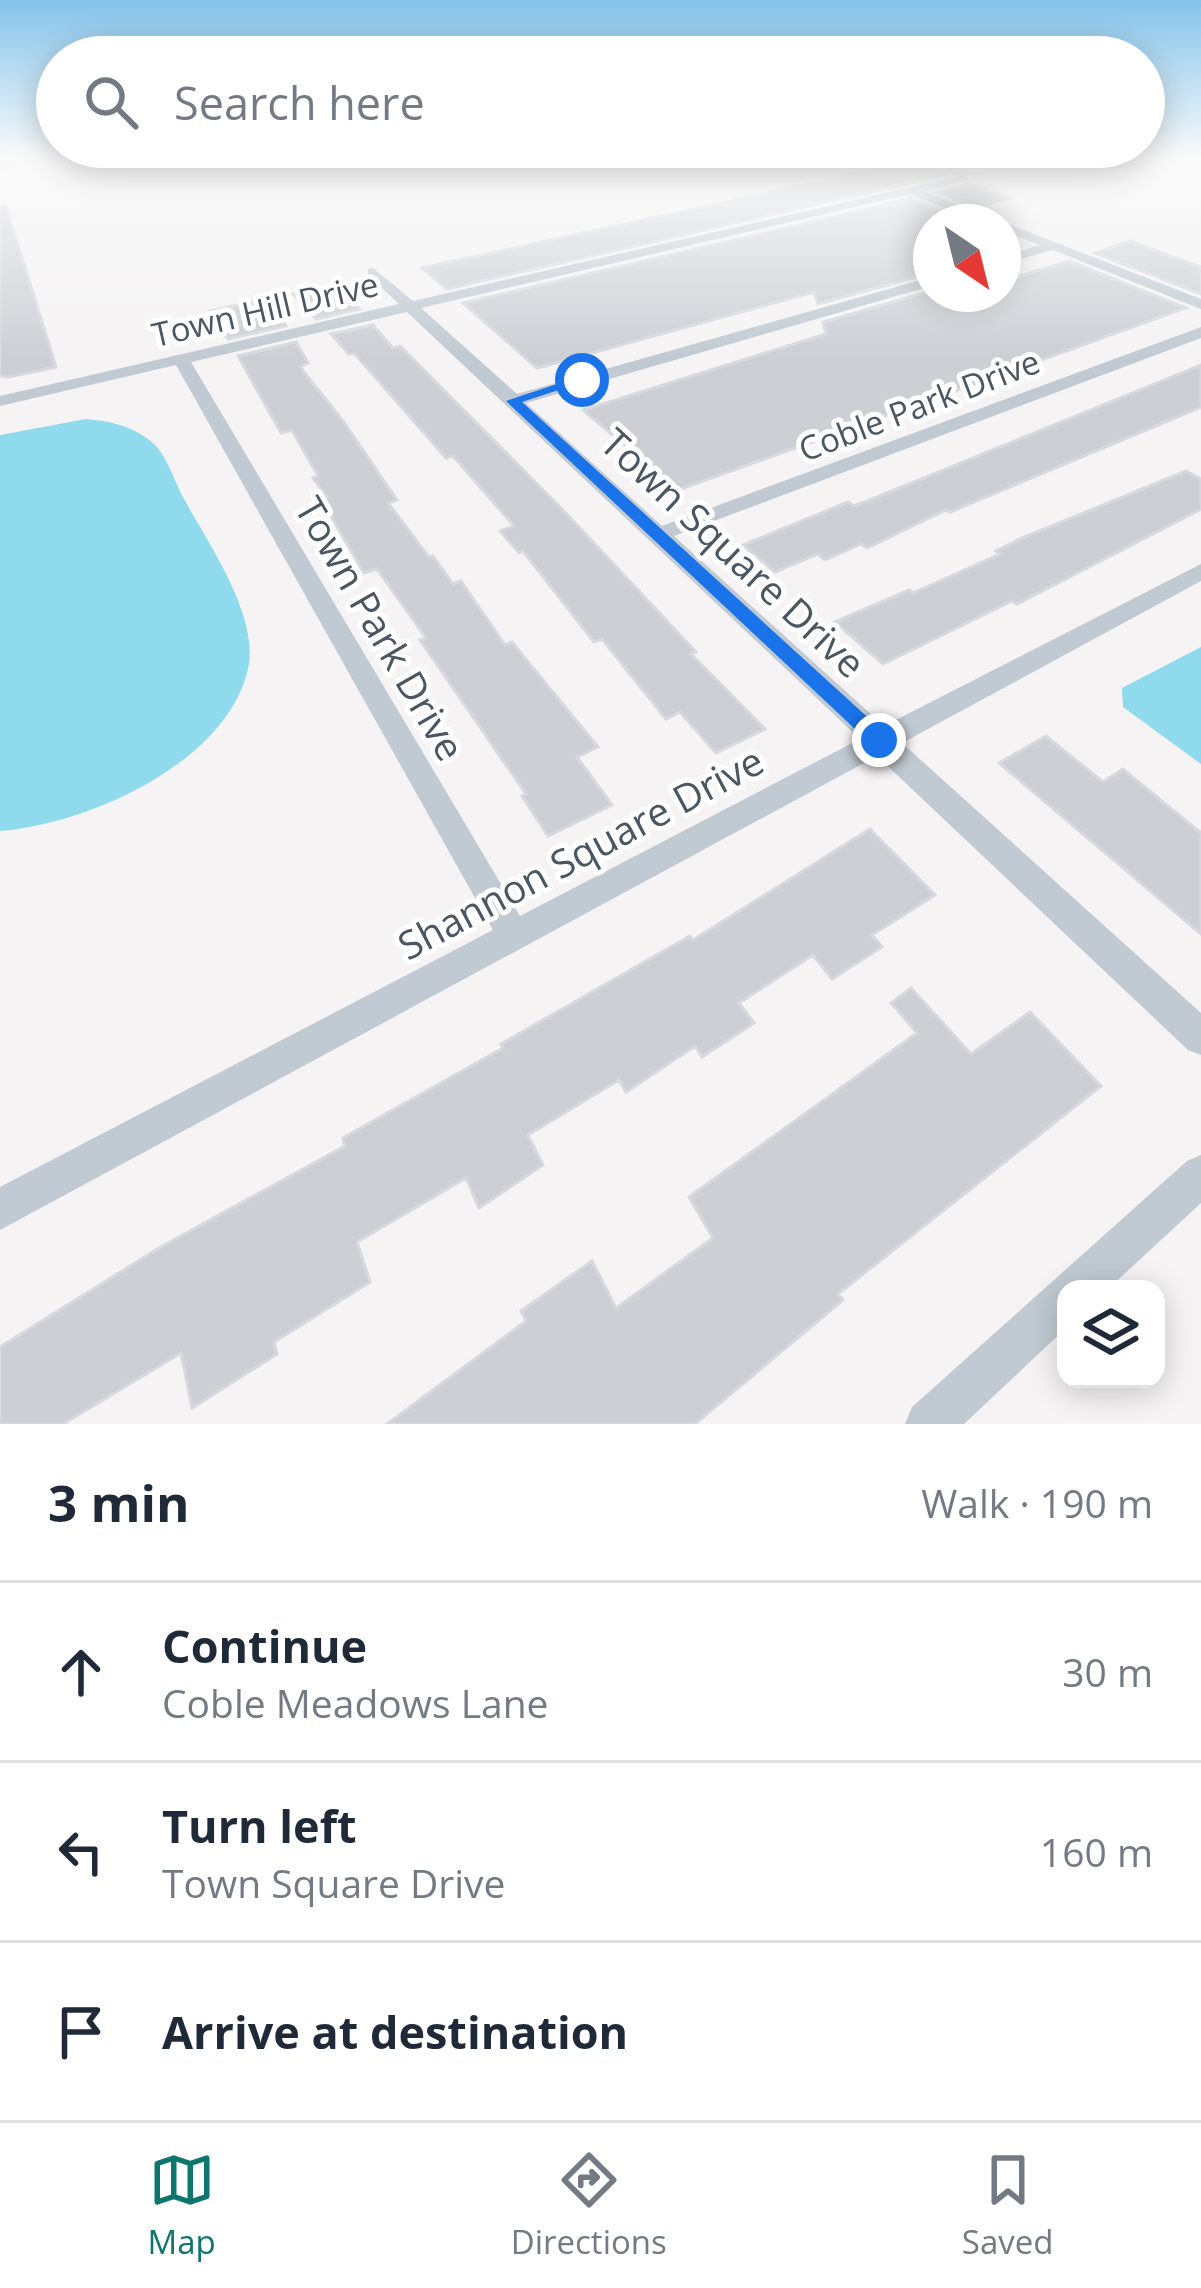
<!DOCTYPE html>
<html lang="en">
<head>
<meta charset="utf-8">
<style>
	:root { --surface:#fff; --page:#f2f2f3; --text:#1f2937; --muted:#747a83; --line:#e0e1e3; --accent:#0f766e }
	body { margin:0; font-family:"Open Sans",sans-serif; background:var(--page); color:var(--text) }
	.controls { position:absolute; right:36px; bottom:36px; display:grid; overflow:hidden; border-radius:24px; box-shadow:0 6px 30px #0003 }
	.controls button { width:108px; height:108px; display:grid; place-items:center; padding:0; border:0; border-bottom:3px solid var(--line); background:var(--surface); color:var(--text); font:60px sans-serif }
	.compass { position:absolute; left:913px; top:204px; width:108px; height:108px; border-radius:50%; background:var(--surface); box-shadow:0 6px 30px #0003; rotate:145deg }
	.stop { position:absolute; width:36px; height:36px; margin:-27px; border:9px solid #1a73e8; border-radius:50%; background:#fff }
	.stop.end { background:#1a73e8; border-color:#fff; box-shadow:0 3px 12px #0008 }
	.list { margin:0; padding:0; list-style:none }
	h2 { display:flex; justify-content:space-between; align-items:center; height:156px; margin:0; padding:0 48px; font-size:51px }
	h2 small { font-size:39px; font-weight:400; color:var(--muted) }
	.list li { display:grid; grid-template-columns:78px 1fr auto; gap:36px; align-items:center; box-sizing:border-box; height:180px; padding:0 48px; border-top:3px solid var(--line) }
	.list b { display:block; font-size:45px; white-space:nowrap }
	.list p { margin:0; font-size:39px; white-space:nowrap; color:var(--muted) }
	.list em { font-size:39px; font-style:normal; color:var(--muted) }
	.icon { flex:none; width:66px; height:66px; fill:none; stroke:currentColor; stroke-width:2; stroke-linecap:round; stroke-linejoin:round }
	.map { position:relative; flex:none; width:1201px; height:1424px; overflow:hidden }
	.search { position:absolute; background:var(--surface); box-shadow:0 6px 30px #0003; left:36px; right:36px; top:36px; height:132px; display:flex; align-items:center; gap:30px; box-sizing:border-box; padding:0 42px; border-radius:66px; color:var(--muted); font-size:45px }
	.sheet { height:696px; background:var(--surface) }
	nav { display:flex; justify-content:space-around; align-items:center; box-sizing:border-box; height:168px; border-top:3px solid var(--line); background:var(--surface); font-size:33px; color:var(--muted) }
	nav a { display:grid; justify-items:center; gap:6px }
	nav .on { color:var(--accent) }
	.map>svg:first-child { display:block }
	.water { fill:#90daee }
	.building { fill:#cdcfd5; stroke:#d7d9de; stroke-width:3 }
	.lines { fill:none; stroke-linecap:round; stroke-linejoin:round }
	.minor { fill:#c1cad2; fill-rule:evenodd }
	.route { fill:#1a73e8 }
	.labels { text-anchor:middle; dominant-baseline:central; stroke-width:10; stroke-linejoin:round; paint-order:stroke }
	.far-street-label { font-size:33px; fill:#4a5661; stroke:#fff }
	.street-label { font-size:39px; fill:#4a5661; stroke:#fff }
</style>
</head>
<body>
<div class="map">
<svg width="1201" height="1424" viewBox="0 0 1201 1424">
	<rect width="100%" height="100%" fill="#f5f3f3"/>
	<path class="water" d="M86 419C110 421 134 426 154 444 167 456 175 483 184 499 208 543 260 617 248 669 226 764 87 824 0 831V435Z
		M1201 647V764L1123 707 1122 688Z"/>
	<path class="building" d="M910 162 945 175 447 289 422 268Z
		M970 184 1010 198 975 207 938 192Z
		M910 199 948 214 931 218V273L818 304 814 292 537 368 463 303Z
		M6 206 56 367 8 377 0 376V207Z
		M1130 241 1201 267V294L1095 253Z
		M1069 261 1186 308 678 490 583 410 826 334 823 322 931 291 1003 294V281Z
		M338 285 359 309 316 319 293 294Z
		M269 298 286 326 228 339 210 311Z
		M373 325 393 348 400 346 563 510 696 652 691 654 765 729 716 753 680 712 666 719 602 639 594 642 523 551 519 553 500 531 514 526 453 456 446 458 354 353 349 354 331 334Z
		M296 342 308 363 300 367 343 421 397 500 388 503 429 557 433 556 453 584 461 581 505 645 512 642 598 747 577 757 612 805 548 836 522 796 526 794 420 640 426 638 377 569 364 573 321 499 327 498 313 478 318 476 292 430 281 433 238 356Z
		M1201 365V407L950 512 946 510 867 548 861 544 825 560 818 554 775 572 743 545 848 502 854 506 870 500Z
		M1186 471 1201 479V509L1017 604 1012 601 883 664 835 622 909 590 913 593 1000 554 996 551 1022 538Z
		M1046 736 1103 782 1123 769 1201 833V934L999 763Z
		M870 829 935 895 872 935 882 947 832 979 813 955 739 1003 754 1023 702 1057 695 1046 626 1092 619 1080 528 1135 543 1165 479 1208 466 1178 357 1242 370 1282 274 1342 277 1354 192 1408 181 1353 63 1424H0V1347L159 1248 345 1146 343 1138 503 1048 501 1044 690 936 693 940Z
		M911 988 971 1054 1030 1012 1101 1086 838 1294 843 1300 695 1424H387L526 1321 521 1311 592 1261 616 1308 713 1238 689 1197 917 1033 891 1003Z"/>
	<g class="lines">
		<path class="minor" d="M16 163V167L0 170V164Z
			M964 175 968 180 924 191 999 222H981L910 194 421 308 517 394 931 277V286L526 403 662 526 1201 327V338L674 536 884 726 1201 564V581L902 743 1201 1013V1055L1188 1050 877 756 0 1230V1187L493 930 176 365 0 406V396L399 304 368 275V269L373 268 413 301ZM407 312 860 739 520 916 191 362Z
			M1003 222 1201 299V309L1053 250 1003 264V256L1040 245 1003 231Z
			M1201 1155V1203L1108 1289H1066V1328L964 1424H905L912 1407 1187 1161Z"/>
	</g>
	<linearGradient id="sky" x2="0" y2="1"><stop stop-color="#85c3ea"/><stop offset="0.44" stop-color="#fafafa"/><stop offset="1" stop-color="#fafafa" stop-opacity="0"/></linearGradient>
	<rect width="1201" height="357" fill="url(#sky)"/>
	<path class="route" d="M578 377 589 380 522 402 886 734V745H872L506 401Z"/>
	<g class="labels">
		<g class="far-street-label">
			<text transform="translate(265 309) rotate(-13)">Town Hill Drive</text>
			<text transform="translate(919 405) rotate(-21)">Coble Park Drive</text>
		</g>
		<g class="street-label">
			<text transform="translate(734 552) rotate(43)">Town Square Drive</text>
			<text transform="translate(381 628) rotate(60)">Town Park Drive</text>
			<text transform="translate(580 852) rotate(-28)">Shannon Square Drive</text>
		</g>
	</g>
</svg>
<div class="controls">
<button><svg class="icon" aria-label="layers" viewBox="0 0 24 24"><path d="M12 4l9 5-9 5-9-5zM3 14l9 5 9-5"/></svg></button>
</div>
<svg class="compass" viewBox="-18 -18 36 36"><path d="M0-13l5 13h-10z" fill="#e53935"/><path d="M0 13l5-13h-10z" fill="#747a83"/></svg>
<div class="stop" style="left:582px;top:380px"></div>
<div class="stop end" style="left:879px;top:740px"></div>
<div class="search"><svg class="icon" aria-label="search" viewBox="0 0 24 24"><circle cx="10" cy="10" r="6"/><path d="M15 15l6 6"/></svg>Search here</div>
</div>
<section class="sheet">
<h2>3 min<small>Walk · 190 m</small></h2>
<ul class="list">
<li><svg class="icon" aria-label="ahead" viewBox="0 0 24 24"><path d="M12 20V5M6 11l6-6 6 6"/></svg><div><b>Continue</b><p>Coble Meadows Lane</p></div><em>30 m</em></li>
<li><svg class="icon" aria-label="left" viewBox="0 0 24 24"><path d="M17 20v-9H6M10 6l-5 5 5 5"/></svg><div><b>Turn left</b><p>Town Square Drive</p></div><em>160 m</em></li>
<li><svg class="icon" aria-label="arrive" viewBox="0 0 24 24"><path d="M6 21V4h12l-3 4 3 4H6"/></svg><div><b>Arrive at destination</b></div></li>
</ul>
</section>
<nav>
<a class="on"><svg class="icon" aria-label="map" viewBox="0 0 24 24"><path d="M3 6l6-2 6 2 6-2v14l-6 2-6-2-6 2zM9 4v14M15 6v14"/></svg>Map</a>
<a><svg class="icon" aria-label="directions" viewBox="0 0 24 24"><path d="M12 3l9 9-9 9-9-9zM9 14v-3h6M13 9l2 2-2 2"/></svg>Directions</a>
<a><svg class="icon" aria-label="saved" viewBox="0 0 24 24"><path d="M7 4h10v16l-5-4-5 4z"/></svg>Saved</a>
</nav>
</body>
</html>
